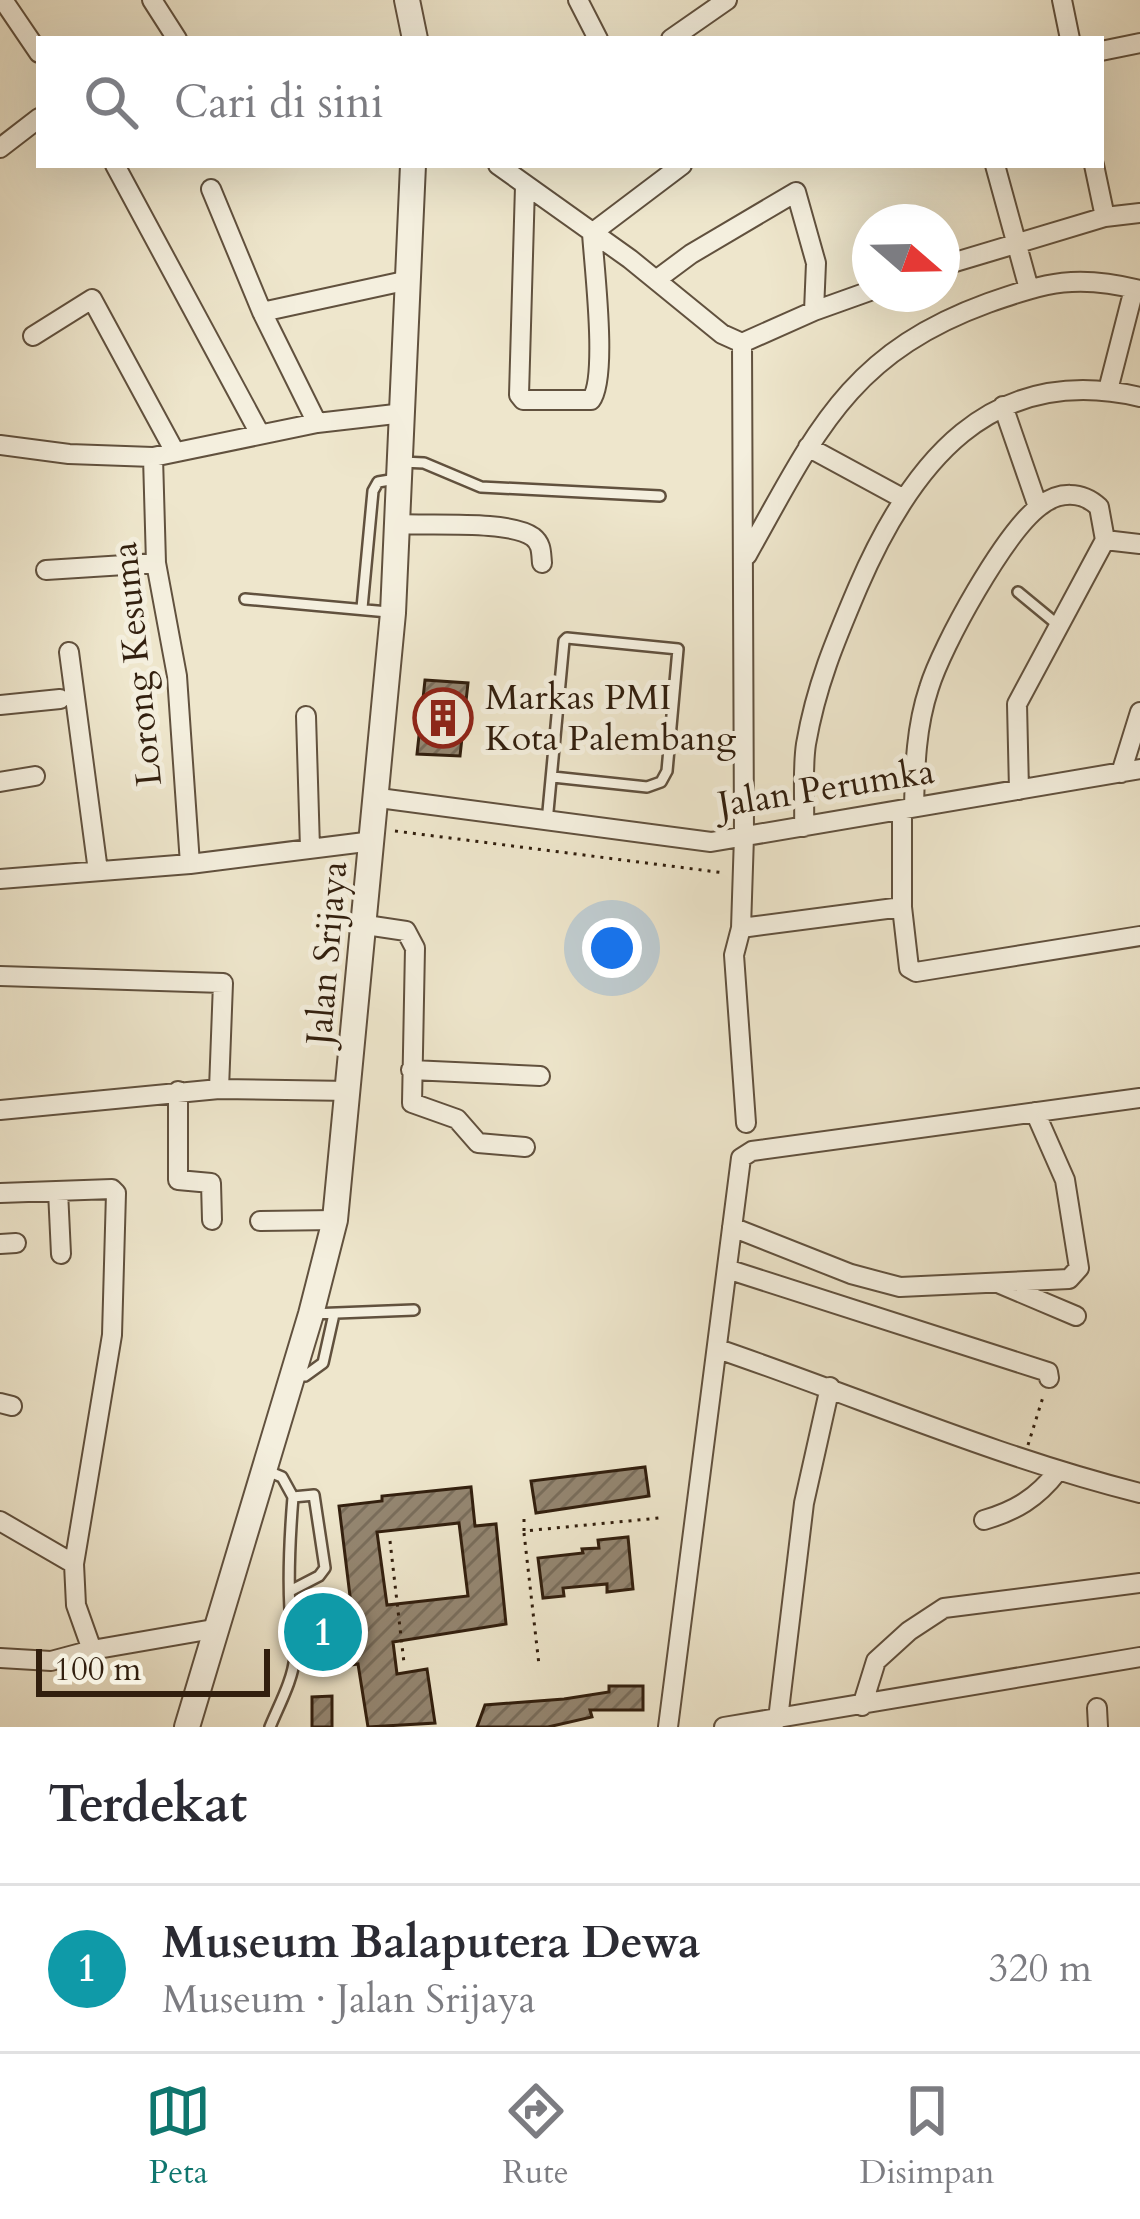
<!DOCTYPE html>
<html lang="id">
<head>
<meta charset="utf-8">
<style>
	:root { --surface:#fff; --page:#f2f2f3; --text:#2b2b33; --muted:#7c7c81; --line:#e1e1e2; --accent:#0f766e }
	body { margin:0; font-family:Cardo,serif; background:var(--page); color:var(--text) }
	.compass { position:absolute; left:852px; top:204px; width:108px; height:108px; border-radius:50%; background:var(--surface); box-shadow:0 12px 48px #0002; rotate:110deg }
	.scale { position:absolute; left:36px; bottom:30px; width:234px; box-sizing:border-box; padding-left:12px; border:6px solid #321f0e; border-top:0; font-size:33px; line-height:42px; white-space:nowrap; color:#321f0e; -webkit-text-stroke:9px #f4efde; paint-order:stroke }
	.you { position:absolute; left:612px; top:948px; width:42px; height:42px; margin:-30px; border:9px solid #fff; border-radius:50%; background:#1a73e8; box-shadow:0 0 0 18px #1a73e833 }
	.badge { display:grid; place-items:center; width:78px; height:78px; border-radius:50%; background:var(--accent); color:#fff; font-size:39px; font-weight:700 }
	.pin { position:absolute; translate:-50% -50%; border:6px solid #fff; box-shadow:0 3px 12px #0006 }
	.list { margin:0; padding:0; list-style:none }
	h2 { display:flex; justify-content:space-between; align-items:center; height:156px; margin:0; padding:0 48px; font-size:51px }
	h2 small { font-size:39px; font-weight:400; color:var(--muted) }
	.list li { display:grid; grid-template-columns:78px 1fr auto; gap:36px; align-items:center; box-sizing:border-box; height:168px; padding:0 48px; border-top:3px solid var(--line) }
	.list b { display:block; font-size:45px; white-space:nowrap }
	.list p { margin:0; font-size:39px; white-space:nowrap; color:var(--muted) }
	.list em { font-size:39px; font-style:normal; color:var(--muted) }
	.icon { flex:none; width:66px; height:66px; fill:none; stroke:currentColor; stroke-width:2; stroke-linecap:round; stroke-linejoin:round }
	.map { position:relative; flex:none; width:1140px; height:1727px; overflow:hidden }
	.search { position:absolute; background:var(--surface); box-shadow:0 12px 48px #0002; left:36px; right:36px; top:36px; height:132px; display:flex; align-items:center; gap:30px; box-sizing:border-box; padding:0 42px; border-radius:0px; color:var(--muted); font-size:45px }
	.sheet { height:324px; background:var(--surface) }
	nav { display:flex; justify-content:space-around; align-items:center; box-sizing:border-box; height:168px; border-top:3px solid var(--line); background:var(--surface); font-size:33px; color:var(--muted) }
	nav a { display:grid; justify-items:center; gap:6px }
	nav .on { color:var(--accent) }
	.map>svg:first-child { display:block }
	.building { fill:url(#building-hatch); stroke:#321f0e; stroke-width:3; fill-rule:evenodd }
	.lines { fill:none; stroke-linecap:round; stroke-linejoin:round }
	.service-casing { stroke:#61513e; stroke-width:14 }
	.minor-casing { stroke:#61513e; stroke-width:22 }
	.tertiary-casing { stroke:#61513e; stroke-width:28 }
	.path { stroke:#321f0e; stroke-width:3; stroke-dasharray:3 6; stroke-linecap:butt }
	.service { stroke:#f4efde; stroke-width:9 }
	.minor { stroke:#f4efde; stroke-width:18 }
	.tertiary { stroke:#f4efde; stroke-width:24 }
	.labels { text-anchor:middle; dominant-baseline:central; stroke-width:10; stroke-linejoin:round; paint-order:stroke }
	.street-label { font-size:36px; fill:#321f0e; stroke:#f4efde }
	.poi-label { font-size:36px; fill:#321f0e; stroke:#f4efde; text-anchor:start }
</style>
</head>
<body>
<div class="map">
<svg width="1140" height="1727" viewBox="0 0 1140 1727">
	<defs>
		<pattern id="building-hatch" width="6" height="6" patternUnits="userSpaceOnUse" patternTransform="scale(3)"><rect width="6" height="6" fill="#948671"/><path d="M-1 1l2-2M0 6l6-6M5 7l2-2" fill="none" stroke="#796d5b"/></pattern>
	</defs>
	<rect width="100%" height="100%" fill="#eee6cc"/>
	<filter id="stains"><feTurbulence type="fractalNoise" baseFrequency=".00167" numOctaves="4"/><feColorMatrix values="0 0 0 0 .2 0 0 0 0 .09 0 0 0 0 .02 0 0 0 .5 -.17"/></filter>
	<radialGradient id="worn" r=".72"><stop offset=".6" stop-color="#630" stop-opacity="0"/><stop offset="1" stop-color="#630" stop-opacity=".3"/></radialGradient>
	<path class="building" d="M425 680 468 683 460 756 417 754Z
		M645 1467 649 1496 536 1513 531 1481Z
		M471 1487 475 1526 496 1524 506 1624 393 1642 397 1674 427 1669 435 1723 368 1727 358 1664 314 1670 312 1651 304 1652 300 1616 308 1615 307 1601 350 1596 339 1506 382 1501V1496ZM459 1523 468 1596 387 1605 377 1532Z
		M628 1537 633 1589 607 1592V1584L563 1588 564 1596 543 1598 538 1558 583 1553 582 1549 599 1548 598 1540Z
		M609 1686H643V1710H590L592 1717 548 1727H477L485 1705 564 1699 609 1692Z
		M332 1696V1727H312V1697Z"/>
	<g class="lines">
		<defs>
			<path id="service" d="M402 462 424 463 481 487 660 496
				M1018 592 1058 625
				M245 599 388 612
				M362 608 373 491 378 482 396 479
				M547 822 564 641 567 638 678 649 667 771 661 782 647 787 553 777
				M311 1314 414 1310
				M293 1375 305 1376 323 1363 334 1314
				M265 1470 282 1477 293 1497
				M270 1727C279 1705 293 1680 295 1656 297 1641 291 1626 290 1610 288 1574 290 1534 293 1497L314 1495 325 1568 319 1576 290 1591"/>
			<path id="minor" d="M3 0 39 53
				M152 0 177 39
				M578 0 598 39
				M1062 0 1070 39
				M671 39 727 0
				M1101 51 1140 43
				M0 148 39 118
				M115 165 260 434
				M498 165 630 259 722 334 742 343 814 311 870 291
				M995 165 1029 289
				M1094 165 1105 217
				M525 186 519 395 523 400H591C608 378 594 266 592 233L682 165
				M942 266 1105 217 1140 213
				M656 280 691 254 796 192 816 263 814 311
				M262 312 409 280
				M33 336 92 299 175 452
				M742 343 744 836 741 928 734 955 746 1123
				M1108 390 1134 289
				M1003 406 1038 507
				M317 423 404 413
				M0 445 69 454 153 457 317 423 262 312 211 189
				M808 447 902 498
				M153 457 156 563 177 676 190 864
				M400 524C430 526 510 520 533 537 542 544 541 553 542 563
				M1105 540 1140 544
				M747 555C815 434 848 354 988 303 1048 282 1077 274 1140 290
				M46 570 156 563
				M69 652 98 871
				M0 705 60 699
				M306 716 310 848
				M1121 773 1140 712
				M0 782 35 776
				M379 798 711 842 1140 769
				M914 807C915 766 916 727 929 688 942 645 1005 532 1040 506 1059 491 1082 491 1099 507L1105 540 1017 704 1019 790
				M902 811V907L909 968 916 972 1140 936
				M804 827C805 800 802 771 806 744 816 686 835 641 858 587 911 464 990 362 1140 397
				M0 879 190 864 373 841
				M366 925 406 931 415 948 412 1103 457 1119 478 1143 525 1147
				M741 928 902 907
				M0 976 223 983 219 1089
				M411 1070 540 1076
				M178 1091V1180L211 1183 212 1220
				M0 1110 219 1089 350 1091
				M58 1191 61 1254
				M0 1193 112 1189 116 1193 112 1335 74 1564
				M260 1221 335 1220
				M732 1227 851 1274 900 1287 1069 1279 1079 1268 1065 1180 1035 1112
				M0 1244 16 1243
				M727 1269 1048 1372 1049 1378
				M998 1283 1076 1316
				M718 1349C859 1397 996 1457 1140 1493
				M0 1403 12 1406
				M984 1520C1015 1511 1037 1498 1057 1472
				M0 1521 74 1564 76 1605 92 1650 219 1628
				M0 1658 51 1661 92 1650
				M862 1706 876 1661 909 1631 944 1608 1140 1583
				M1097 1708 1098 1727
				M778 1719 804 1503 830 1387
				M668 1727 741 1158 752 1151 1140 1098
				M724 1727 1140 1657"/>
			<path id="tertiary" d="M407 0 415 39
				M187 1727 311 1314 335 1220 393 613 413 165"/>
		</defs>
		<use href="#service" class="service-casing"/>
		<use href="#minor" class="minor-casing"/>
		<use href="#tertiary" class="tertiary-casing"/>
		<path class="path" d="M395 831 725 873
			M1028 1445 1043 1397
			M524 1519V1531L659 1518
			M524 1533 539 1665
			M390 1541 404 1663"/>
		<use href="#service" class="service"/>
		<use href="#minor" class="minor"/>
		<use href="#tertiary" class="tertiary"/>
	</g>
	<defs>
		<symbol id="building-ring" viewBox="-11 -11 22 22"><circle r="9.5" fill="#f4efde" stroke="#8f2418" stroke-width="1.5"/><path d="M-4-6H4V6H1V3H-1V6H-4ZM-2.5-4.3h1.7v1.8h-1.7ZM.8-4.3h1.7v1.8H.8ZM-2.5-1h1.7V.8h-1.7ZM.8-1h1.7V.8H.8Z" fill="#8f2418"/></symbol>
	</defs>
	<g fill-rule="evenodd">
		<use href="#building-ring" x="410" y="685" width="66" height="66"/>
	</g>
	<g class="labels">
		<g class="street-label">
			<text transform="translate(137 664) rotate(-96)">Lorong Kesuma</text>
			<text transform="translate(826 788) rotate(-9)">Jalan Perumka</text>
			<text transform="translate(327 953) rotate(-85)">Jalan Srijaya</text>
		</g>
		<g class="poi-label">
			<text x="485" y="697">Markas PMI<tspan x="485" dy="41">Kota Palembang</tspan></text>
		</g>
	</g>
	<rect width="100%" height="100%" filter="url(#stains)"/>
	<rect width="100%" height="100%" fill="url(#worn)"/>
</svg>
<svg class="compass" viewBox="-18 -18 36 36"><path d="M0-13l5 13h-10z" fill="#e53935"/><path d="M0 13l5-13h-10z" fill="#7c7c81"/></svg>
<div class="scale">100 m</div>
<div class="you"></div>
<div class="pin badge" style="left:323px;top:1632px;background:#0f9aa8">1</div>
<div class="search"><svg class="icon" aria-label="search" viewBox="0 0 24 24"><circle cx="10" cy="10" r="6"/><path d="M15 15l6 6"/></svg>Cari di sini</div>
</div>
<section class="sheet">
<h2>Terdekat<small></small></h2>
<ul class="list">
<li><span class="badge" style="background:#0f9aa8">1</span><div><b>Museum Balaputera Dewa</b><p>Museum · Jalan Srijaya</p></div><em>320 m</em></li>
</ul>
</section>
<nav>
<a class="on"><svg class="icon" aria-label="map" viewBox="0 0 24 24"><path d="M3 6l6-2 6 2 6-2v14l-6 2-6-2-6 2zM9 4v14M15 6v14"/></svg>Peta</a>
<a><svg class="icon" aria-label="directions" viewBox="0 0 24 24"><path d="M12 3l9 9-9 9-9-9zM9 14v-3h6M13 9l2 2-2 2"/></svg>Rute</a>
<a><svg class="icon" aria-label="saved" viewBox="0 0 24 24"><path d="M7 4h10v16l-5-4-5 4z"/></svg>Disimpan</a>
</nav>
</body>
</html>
